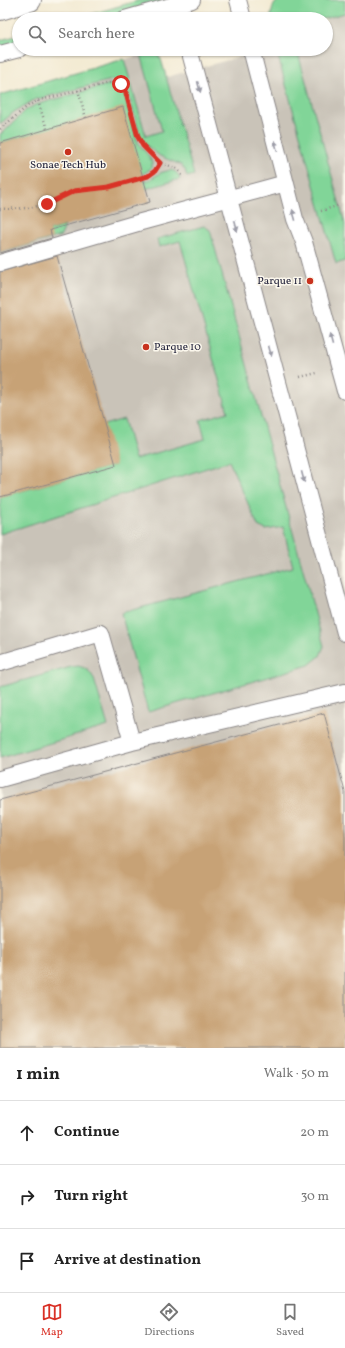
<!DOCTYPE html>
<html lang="en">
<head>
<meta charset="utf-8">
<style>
	:root { --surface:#fff; --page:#f2f2f2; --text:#222; --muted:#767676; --line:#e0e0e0; --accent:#d93025 }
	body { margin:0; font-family:Vollkorn,serif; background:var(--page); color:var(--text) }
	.stop { position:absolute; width:12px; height:12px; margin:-9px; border:3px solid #d93025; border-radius:50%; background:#fff }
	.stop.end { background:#d93025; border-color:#fff; box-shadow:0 1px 4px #0008 }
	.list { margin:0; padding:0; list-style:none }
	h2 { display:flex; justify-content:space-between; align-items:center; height:52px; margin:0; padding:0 16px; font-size:17px }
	h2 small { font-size:13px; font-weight:400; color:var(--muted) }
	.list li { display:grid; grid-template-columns:26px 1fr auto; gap:12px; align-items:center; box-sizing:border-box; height:64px; padding:0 16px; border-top:1px solid var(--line) }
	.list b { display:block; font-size:15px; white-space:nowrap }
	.list em { font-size:13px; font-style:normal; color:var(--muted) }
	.icon { flex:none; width:22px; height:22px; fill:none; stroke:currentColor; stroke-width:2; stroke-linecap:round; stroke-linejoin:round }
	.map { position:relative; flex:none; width:345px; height:1048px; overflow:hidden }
	.search { position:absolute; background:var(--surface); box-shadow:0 1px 3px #0004; left:12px; right:12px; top:12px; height:44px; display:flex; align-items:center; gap:10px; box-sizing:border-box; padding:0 14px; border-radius:22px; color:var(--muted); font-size:15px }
	.sheet { height:244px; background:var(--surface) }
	nav { display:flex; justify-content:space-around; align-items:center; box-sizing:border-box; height:56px; border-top:1px solid var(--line); background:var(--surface); font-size:11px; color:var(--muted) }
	nav a { display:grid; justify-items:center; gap:2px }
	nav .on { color:var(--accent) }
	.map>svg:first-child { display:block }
	.industrial { fill:#c9c3b8 }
	.green { fill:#81d598; stroke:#527c6a }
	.building { fill:#c7a276 }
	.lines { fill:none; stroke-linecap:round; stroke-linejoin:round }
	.service-casing { stroke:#8a8686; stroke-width:18 }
	.primary-casing { stroke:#8a8686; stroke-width:24 }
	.path { stroke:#8a8686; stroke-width:2.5; stroke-dasharray:1 3; stroke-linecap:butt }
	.service { stroke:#fff; stroke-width:16 }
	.primary { stroke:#fff; stroke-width:22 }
	.oneway { fill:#9c9ca7 }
	.route { stroke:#d93025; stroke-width:5 }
	.poi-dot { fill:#c8321e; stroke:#fbf7ec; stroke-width:1.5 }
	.labels { text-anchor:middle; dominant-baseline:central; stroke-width:3; stroke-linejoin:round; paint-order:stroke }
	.poi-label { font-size:11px; fill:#22223b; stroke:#fbf7ec }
</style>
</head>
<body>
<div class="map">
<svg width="345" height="1048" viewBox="0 0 345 1048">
	<rect width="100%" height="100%" fill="#fbf7ec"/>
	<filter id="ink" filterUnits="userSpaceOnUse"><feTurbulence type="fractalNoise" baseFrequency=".025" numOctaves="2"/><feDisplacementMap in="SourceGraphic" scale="8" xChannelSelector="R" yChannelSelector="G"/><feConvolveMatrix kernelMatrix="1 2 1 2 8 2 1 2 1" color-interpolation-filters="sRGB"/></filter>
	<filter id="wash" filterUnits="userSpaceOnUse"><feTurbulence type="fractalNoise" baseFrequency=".012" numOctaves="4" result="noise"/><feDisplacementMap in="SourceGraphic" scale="16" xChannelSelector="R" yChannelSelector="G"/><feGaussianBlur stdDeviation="0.9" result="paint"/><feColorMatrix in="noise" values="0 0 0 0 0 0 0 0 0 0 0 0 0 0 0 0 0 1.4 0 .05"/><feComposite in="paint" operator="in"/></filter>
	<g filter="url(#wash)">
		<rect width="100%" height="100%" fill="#f3ead2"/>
		<path class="industrial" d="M278 0H345V1048H0V95L151 52 156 53 161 59 167 77 267 49H326V19H270L273 6Z"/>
		<path class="green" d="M140 0H170L103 19H74Z
			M278 0H345V13L323 19H270L273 6Z
			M19 35V43L0 49V40Z
			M276 49H297L345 224V261L336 264Z
			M151 52 156 53 161 59 194 175 187 177 185 170 181 165 160 156 147 146 142 139 140 135 127 89C124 82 119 79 112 80L34 100 14 112 0 124V95L124 59 146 136 162 131 141 54Z
			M110 84 119 85 123 89 137 140C145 156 166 165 138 176L123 108 0 143V134L5 131 26 110 35 105Z
			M170 170C176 171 178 173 180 179L66 212 121 188 151 179 160 173Z
			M65 226 61 236 0 253V245Z
			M204 226 210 230 324 646 320 656 309 665 148 712 121 613 293 567 283 527 266 530 258 526 229 461 0 534V497L115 465 104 425 124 419 135 459 205 439 200 420 228 412 180 241 159 247 157 239Z
			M78 666C87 668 90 671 94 679L108 726 0 758V687L71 667Z"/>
		<g id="blocks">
			<path class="building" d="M123 107 150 202 50 230 52 238 0 253V143Z
				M57 256 116 465 0 497V272Z
				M324 713 345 792V1048H0V800Z"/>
		</g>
	</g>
	<g filter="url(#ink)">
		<use href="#blocks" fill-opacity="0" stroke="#8a8686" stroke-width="1"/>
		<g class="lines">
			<defs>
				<path id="service" d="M238 0 243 19
					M177 4 181 19
					M125 19 192 0
					M189 49 345 633
					M251 49 295 219 304 242 345 391
					M0 54 19 49
					M0 263 141 222 286 183
					M0 663 101 633 132 742
					M0 779 132 742 345 692"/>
				<path id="primary" d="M0 9 30 0"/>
			</defs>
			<use href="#service" class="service-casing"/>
			<use href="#primary" class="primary-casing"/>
			<path class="path" d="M78 90 86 118
				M38 101 47 129
				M0 129 29 105 40 100 109 83C116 82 120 82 125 88 132 112 133 137 152 155 155 158 158 162 162 163 171 167 180 167 183 178
				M0 209 28 208 47 204 74 191 109 187 134 181 148 176 155 171 160 163
				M321 211 340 205
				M300 377 317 373"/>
			<use href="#service" class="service"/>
			<use href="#primary" class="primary"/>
		</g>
		<defs><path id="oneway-solid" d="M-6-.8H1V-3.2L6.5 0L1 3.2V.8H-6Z"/></defs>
		<g class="oneway">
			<use href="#oneway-solid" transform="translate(199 87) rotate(75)"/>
			<use href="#oneway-solid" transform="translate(276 146) rotate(-104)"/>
			<use href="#oneway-solid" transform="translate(294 215) rotate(-106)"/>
			<use href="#oneway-solid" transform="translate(236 226) rotate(75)"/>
			<use href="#oneway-solid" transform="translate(331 340) rotate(-105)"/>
			<use href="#oneway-solid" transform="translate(270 351) rotate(75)"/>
			<use href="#oneway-solid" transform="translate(303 477) rotate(75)"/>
		</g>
	</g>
	<g class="lines" filter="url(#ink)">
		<path class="route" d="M47 204 74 191 109 187 148 176 155 171 160 163 143 146 138 137 126 93 125 88 121 84"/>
	</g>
	<g class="poi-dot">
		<circle cx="68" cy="152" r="4"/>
		<circle cx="310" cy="281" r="4"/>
		<circle cx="146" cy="347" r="4"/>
	</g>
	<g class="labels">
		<g class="poi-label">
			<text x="68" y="165">Sonae Tech Hub</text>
			<text x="302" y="281" text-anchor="end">Parque 11</text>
			<text x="154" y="347" text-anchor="start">Parque 10</text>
		</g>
	</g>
</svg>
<div class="stop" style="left:121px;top:84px"></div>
<div class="stop end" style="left:47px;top:204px"></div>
<div class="search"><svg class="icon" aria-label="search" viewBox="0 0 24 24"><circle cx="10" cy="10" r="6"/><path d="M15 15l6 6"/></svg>Search here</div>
</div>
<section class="sheet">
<h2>1 min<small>Walk · 50 m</small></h2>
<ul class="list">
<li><svg class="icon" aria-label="ahead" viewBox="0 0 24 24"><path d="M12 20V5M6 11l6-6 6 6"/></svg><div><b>Continue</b></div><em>20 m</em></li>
<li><svg class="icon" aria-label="right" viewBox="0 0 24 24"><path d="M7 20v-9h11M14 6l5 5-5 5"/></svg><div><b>Turn right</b></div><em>30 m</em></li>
<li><svg class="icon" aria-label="arrive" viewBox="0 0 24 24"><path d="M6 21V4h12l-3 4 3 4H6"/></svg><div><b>Arrive at destination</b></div></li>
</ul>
</section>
<nav>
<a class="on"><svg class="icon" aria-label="map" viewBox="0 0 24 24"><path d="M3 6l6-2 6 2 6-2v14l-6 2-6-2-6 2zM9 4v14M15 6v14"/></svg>Map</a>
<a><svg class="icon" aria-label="directions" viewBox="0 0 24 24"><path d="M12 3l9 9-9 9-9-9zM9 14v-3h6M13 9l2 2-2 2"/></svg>Directions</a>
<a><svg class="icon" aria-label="saved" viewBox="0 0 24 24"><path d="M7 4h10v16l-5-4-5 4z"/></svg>Saved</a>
</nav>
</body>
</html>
